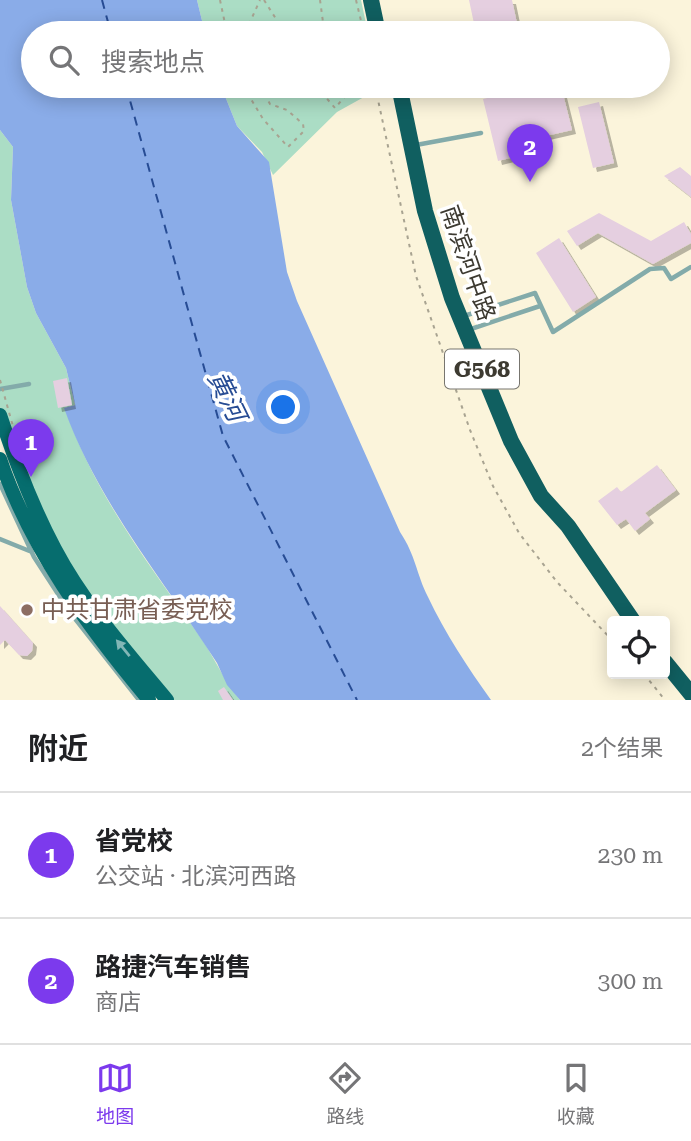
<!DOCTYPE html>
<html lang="zh">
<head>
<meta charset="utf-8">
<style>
	:root { --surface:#fff; --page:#f6f6f6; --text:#202124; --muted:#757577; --line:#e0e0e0; --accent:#7c3aed }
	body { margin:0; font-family:"Roboto Serif","Noto Sans SC",serif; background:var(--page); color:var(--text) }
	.controls { position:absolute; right:21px; bottom:21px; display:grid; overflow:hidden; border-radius:7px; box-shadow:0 4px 18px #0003 }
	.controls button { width:63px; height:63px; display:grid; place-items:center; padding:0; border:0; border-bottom:2px solid var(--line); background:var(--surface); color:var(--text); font:35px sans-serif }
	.you { position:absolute; left:284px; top:408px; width:24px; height:24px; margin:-18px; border:5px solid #fff; border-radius:50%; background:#1a73e8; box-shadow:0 0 0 10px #1a73e833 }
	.badge { display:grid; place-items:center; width:46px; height:46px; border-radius:50%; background:var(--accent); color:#fff; font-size:23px; font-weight:700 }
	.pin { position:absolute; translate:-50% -58px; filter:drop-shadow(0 2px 4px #0008) }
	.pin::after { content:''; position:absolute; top:37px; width:24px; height:21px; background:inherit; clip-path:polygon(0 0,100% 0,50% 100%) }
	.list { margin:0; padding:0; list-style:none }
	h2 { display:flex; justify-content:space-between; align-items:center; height:91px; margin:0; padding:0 28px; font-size:30px }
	h2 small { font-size:23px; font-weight:400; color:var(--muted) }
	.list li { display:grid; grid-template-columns:46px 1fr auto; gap:21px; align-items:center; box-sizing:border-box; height:126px; padding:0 28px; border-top:2px solid var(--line) }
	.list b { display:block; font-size:26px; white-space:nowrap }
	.list p { margin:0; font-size:23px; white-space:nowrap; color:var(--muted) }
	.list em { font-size:23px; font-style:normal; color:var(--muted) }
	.icon { flex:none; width:38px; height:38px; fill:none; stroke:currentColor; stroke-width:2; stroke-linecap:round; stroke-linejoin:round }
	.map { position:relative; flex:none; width:691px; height:700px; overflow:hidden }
	.search { position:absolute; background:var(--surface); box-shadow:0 4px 18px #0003; left:21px; right:21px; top:21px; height:77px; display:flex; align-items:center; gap:18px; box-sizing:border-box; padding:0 24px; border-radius:38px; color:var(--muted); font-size:26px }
	.sheet { height:343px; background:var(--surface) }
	nav { display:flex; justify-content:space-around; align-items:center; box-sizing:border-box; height:98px; border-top:2px solid var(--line); background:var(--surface); font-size:19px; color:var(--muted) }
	nav a { display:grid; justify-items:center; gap:4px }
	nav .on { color:var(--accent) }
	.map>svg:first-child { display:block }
	.green { fill:#abddc5 }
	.water { fill:#8aace8 }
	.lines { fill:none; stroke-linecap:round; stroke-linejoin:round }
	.ferry { stroke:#274c94; stroke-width:2; stroke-dasharray:9 7; stroke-linecap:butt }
	.building { fill:#e5cfe0; filter:url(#shadow) }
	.path { stroke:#a8a391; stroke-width:2; stroke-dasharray:3.5 5; stroke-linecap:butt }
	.service { stroke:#83abaa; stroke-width:4.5 }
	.primary { stroke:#066d6e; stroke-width:14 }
	.trunk { stroke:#105f60; stroke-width:16 }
	.path-bridge { stroke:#a8a391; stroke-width:2; stroke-dasharray:3.5 5; stroke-linecap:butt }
	.oneway { fill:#82b6b6 }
	.education-dot { fill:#8d6e63; stroke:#fff; stroke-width:2.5 }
	.labels { text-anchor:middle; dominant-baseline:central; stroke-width:7; stroke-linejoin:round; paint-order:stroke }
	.shield { fill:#fff; stroke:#77756f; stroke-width:2 }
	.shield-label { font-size:23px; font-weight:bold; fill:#3d3a31 }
	.street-label { font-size:24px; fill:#3d3a31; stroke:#fff }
	.education-label { font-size:24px; fill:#785e54; stroke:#fff; text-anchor:start }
	.water-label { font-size:26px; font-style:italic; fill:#274c94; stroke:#fff }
</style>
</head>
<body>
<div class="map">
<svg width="691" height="700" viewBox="0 0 691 700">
	<defs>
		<filter id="shadow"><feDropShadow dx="4" dy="4" stdDeviation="0" flood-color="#0004"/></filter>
	</defs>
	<rect width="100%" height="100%" fill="#fbf4db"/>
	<path class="green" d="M197 0H361L368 33H205Z
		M221 86H372L373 92 337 112 273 175 262 152 237 126Z
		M0 130 13 147 11 200 27 287 36 313 66 368 75 405 65 408C94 494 151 567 203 641 216 661 225 682 240 700H167L55 550 0 415Z"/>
	<path class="water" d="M0 0H197L205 33H33V86H221L237 126 269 162 287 272 297 301 400 532C416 556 416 573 428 597 445 633 468 668 491 700H240L227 685 217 663C163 579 98 503 64 408L75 405 66 368 36 313 27 287 11 200 13 147 0 130Z"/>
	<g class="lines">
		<path class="ferry" d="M102 0 111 33
			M126 86 223 436 357 700"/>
	</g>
	<path class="building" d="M469 0H512L519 33H476Z
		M540 86H561L572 130 524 141 527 154 498 161 483 99Z
		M599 102 614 163 593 168 578 107Z
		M680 167 691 176V197L664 176Z
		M599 213 651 241 684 222 691 234V243L653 264 598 233 577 246 567 231Z
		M559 238 596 297 573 312 536 253Z
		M67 378 72 405 58 408 53 381Z
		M657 465 676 490 645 513 650 519 635 531 626 519 617 525 598 501 617 487 621 492Z
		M0 606 33 643 32 651 27 656 19 655 5 640 0 645Z
		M224 687 233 700H223L218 691Z"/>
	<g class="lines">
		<path class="path" d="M220 0 227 33
			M264 0 285 33
			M320 0 323 22 332 33
			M356 0 364 33
			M250 33V22L260 0
			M243 86 263 119 288 147 304 131 303 124 287 110 270 104 260 86
			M316 86 335 108 354 86
			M337 86 344 96
			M375 86 416 276 470 430 493 486 519 533 557 582 612 640
			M644 674 665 700"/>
		<path class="service" d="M416 145 481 133
			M464 316 535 293 553 332 650 269 664 268 671 279 691 267
			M468 330 540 306
			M0 389 29 384
			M0 484 34 557 69 611 139 700
			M0 539 32 552"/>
		<path class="primary" d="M0 415C15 461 32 506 55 549 84 604 127 652 167 700
			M0 459C31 550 88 627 149 700"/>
		<path class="trunk" d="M371 0 378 33
			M399 86 425 211 452 298 511 441 541 496 568 526 633 621
			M665 662 691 694"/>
		<path class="path-bridge" d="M0 380 14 430"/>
	</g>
	<defs><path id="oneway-solid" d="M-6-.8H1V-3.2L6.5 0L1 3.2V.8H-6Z" transform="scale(1.75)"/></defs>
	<use class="oneway" href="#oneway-solid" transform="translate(123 648) rotate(-129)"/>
	<circle class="education-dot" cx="27" cy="610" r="7"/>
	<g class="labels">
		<rect class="shield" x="445" y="349.5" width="74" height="39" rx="5"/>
		<g class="shield-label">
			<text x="482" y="369">G568</text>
		</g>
		<g class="street-label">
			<text transform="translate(468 263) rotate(71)">南滨河中路</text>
		</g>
		<g class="education-label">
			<text x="41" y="610">中共甘肃省委党校</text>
		</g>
		<g class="water-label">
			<text transform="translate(227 396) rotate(64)">黄河</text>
		</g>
	</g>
</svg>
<div class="controls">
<button><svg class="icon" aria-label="locate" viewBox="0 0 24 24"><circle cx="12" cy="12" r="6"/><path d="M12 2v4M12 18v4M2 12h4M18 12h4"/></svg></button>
</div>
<div class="you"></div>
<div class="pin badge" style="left:31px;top:477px">1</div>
<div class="pin badge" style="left:530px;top:182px">2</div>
<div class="search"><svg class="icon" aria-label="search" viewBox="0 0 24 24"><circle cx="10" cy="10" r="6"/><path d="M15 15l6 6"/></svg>搜索地点</div>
</div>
<section class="sheet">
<h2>附近<small>2个结果</small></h2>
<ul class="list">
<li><span class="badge">1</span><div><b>省党校</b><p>公交站 · 北滨河西路</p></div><em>230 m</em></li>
<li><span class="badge">2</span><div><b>路捷汽车销售</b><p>商店</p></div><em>300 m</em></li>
</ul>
</section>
<nav>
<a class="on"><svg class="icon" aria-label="map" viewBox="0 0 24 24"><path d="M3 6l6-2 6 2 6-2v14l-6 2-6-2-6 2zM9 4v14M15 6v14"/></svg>地图</a>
<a><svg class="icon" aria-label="directions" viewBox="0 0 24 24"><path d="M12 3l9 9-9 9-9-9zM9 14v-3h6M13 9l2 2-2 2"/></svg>路线</a>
<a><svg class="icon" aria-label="saved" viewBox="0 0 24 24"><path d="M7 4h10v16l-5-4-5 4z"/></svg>收藏</a>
</nav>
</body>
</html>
